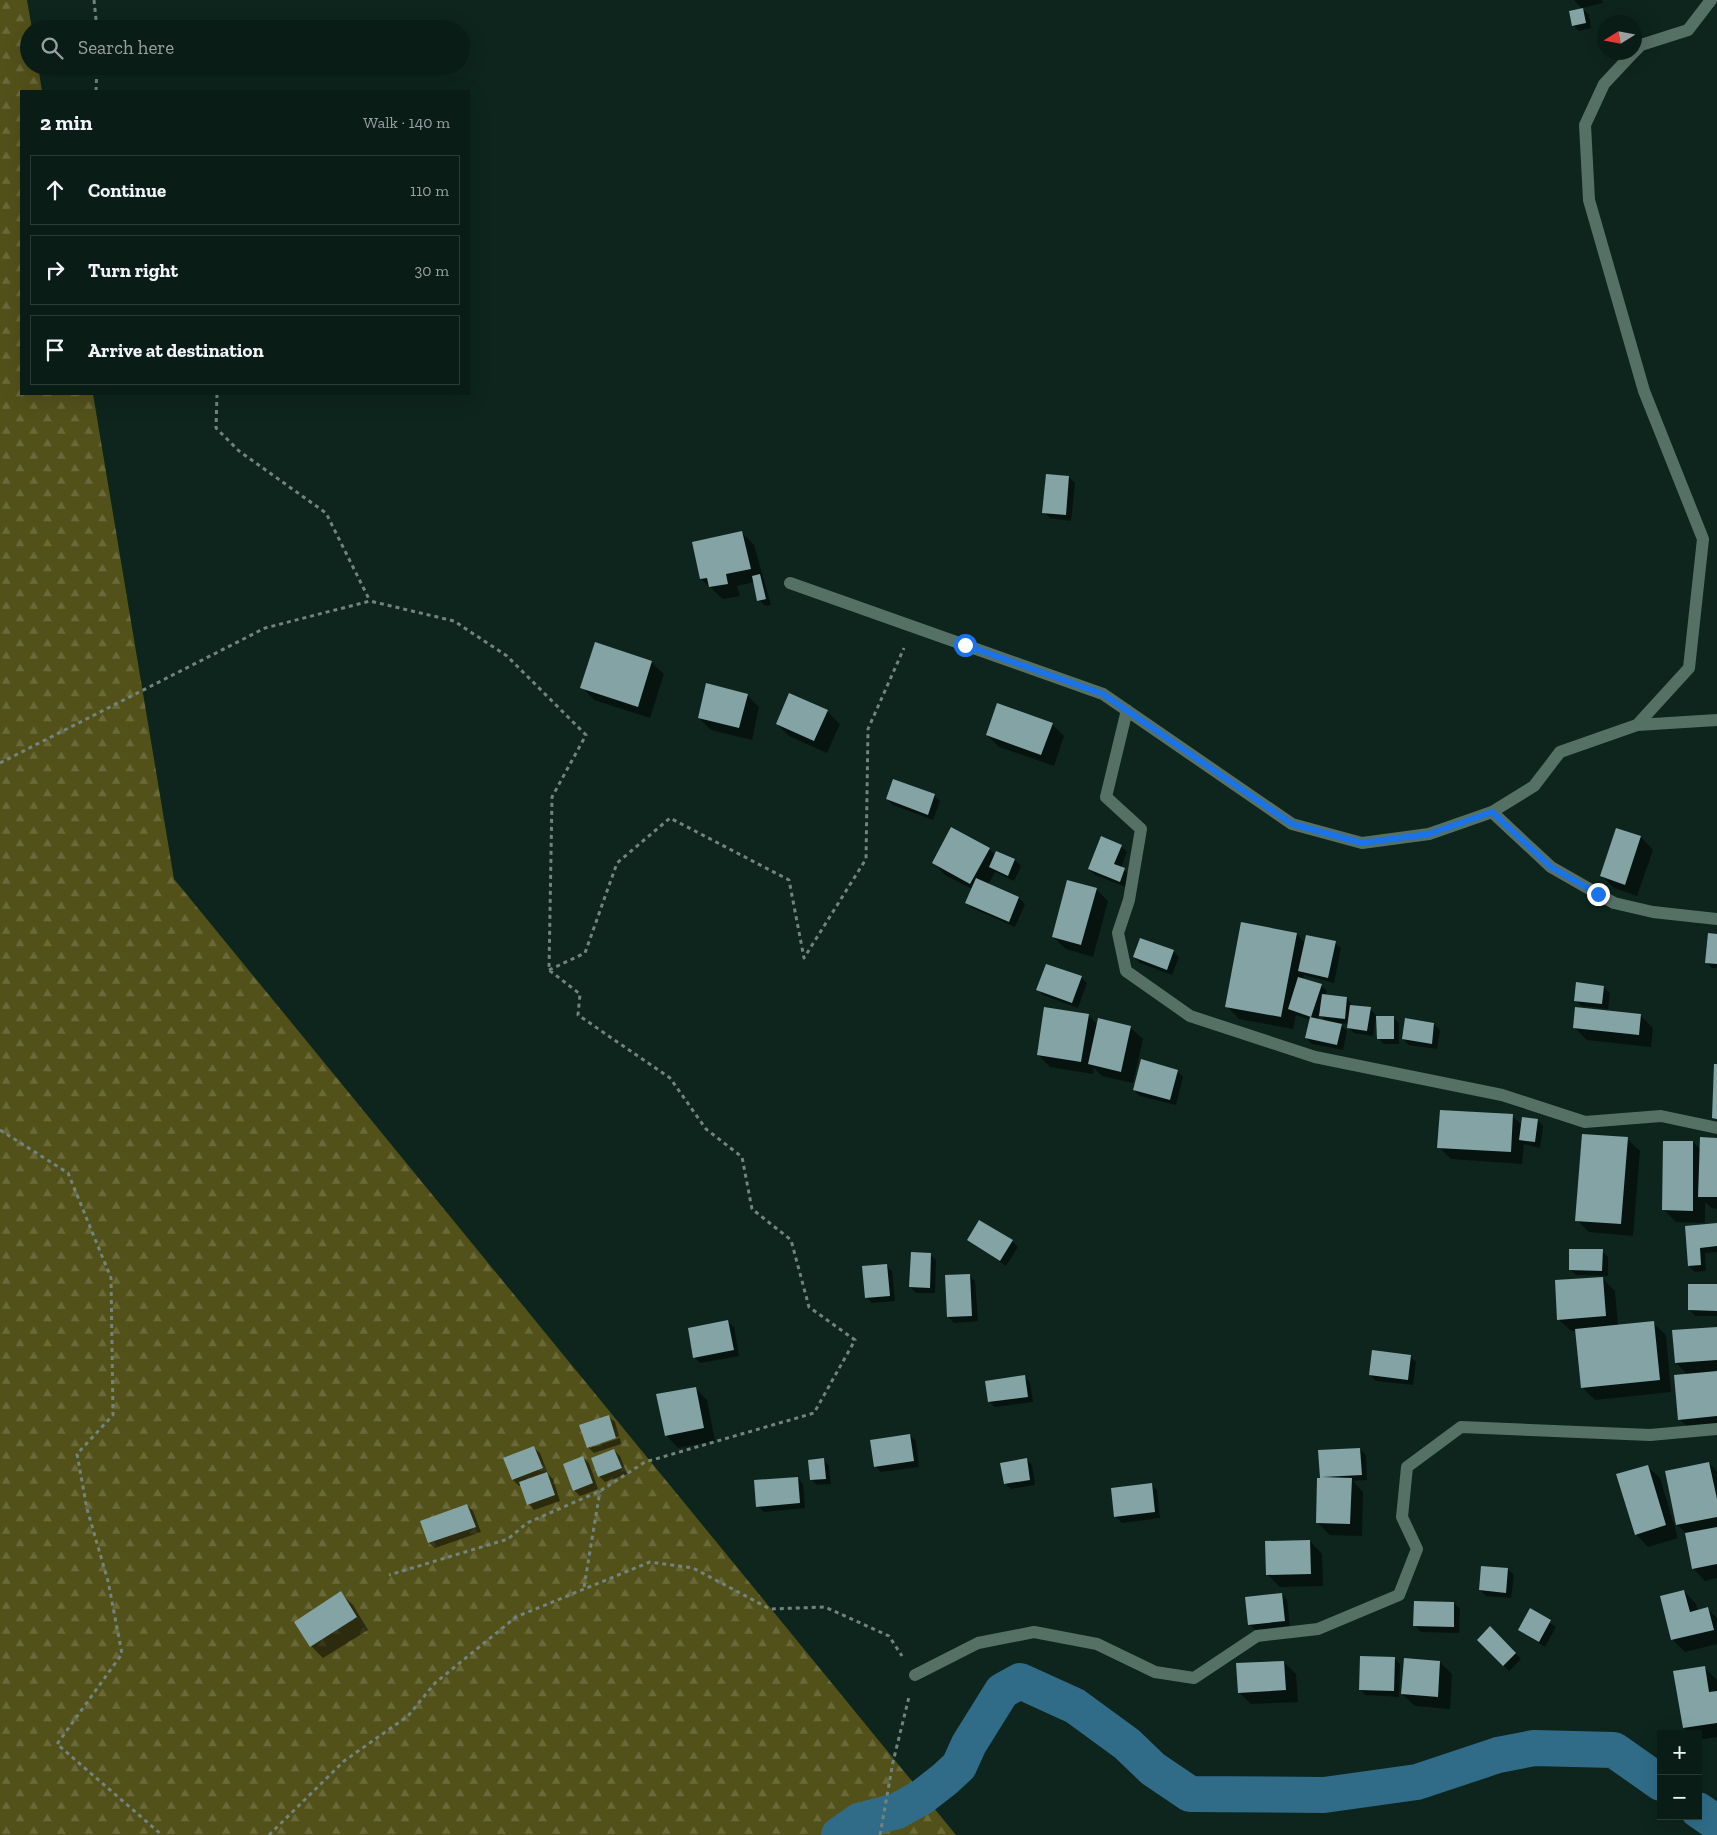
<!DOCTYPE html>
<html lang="en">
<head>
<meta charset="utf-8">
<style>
	:root { --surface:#0a1c16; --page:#13251f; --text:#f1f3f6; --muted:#99a1a1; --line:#2a3a35 }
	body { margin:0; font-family:"Zilla Slab",serif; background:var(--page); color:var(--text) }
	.controls { position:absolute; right:15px; bottom:15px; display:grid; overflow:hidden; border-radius:0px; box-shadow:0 5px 20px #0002 }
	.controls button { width:45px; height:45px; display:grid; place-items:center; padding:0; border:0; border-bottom:1px solid var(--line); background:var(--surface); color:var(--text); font:25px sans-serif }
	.compass { position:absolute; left:1597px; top:15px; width:45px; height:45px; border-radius:50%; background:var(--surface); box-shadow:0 5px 20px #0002; rotate:259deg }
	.stop { position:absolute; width:15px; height:15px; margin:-11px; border:4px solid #1a73e8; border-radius:50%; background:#fff }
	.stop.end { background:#1a73e8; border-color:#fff; box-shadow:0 1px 5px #0008 }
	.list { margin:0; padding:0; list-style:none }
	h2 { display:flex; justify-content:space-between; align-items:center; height:65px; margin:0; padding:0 20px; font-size:21px }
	h2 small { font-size:16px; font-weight:400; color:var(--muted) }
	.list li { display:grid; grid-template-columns:32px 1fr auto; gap:15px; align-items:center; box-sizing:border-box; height:70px; margin:0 10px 10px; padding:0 10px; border:1px solid var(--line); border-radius:0px }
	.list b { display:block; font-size:19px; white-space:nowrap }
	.list em { font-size:16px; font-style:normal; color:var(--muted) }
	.icon { flex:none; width:28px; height:28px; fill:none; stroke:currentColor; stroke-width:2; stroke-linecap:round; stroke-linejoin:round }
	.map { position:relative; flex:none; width:1717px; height:1835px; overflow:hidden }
	.search { position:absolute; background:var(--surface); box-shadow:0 5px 20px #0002; left:20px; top:20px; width:450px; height:55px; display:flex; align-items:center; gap:12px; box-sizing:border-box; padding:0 18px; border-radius:28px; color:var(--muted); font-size:19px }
	.panel { position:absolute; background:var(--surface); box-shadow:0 5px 20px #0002; left:20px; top:90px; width:450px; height:305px; border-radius:0px }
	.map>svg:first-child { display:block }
	.forest { fill:url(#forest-firs) }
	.shadow { fill:#0007; fill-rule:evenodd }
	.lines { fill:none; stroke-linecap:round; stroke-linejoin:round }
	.canal { stroke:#306c87; stroke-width:36 }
	.building { fill:#83a3a4 }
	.path { stroke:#71847d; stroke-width:3; stroke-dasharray:4 4; stroke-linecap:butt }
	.minor { stroke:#557065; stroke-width:12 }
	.route { stroke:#1a73e8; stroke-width:6 }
</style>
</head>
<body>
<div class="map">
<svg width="1717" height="1835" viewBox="0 0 1717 1835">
	<defs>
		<pattern id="forest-firs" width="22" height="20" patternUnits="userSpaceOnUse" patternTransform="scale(1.25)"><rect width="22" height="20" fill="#53511a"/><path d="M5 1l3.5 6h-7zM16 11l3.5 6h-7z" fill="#6a693a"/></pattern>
	</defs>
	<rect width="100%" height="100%" fill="#0d251d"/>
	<path class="forest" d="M0 0H27L32 29H29V66H38L42 91H21V394H93L174 879 956 1835H0Z"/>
	<path class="shadow" d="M1574 0H1602L1603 3 1582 8 1589 15 1591 28 1579 31 1573 25 1582 9Z
		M1069 477 1075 483 1071 521 1050 518 1044 512Z
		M742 533 754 545 771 605 765 606 759 600 755 582 737 586 740 596 723 599 701 579 694 543Z
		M651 662 664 674 650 718 594 700 582 687Z
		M747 695 759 707 752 740 711 730 699 718Z
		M827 711 840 724 827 753 789 736 777 724Z
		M1052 724 1064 736 1054 766 999 747 987 735Z
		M934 796 940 801 933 820 893 805 887 799Z
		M1641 837 1653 850 1637 896 1614 888 1602 876Z
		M1121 846 1127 852 1121 868 1131 875 1126 887 1095 875 1089 869Z
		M989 849 995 855 997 852 1015 860 1021 866 1014 881 995 872 988 885 1019 898 1025 904 1015 927 972 908 966 902 972 889 945 875 933 862Z
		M1096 889 1108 901 1093 957 1066 949 1053 937Z
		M1297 934 1305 943H1335L1341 948 1334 983 1304 975 1303 979 1321 985 1327 991 1325 995 1347 998 1352 1006 1370 1009 1376 1015 1373 1036 1354 1033 1348 1027 1349 1024 1339 1023 1347 1031 1343 1050 1312 1044 1306 1038 1310 1020 1296 1015 1293 1029 1239 1019 1227 1006ZM1319 1014 1327 1022 1318 1020Z
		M1717 936V968H1712L1706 962Z
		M1173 951 1179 957 1172 975 1140 963 1134 957Z
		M1081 977 1087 983 1078 1008 1043 995 1038 989Z
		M1604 987 1610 993 1608 1009 1581 1006 1576 1000Z
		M1088 1015 1098 1025 1130 1027 1143 1039 1133 1083 1102 1076 1094 1068 1093 1074 1050 1067 1038 1055Z
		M1640 1015 1653 1028 1651 1047 1587 1040 1575 1028Z
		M1393 1017 1399 1023V1044H1384L1378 1038Z
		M1434 1024 1440 1030 1437 1049 1409 1045 1403 1039Z
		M1177 1071 1183 1077 1176 1105 1140 1096 1134 1090Z
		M1512 1116 1522 1125 1538 1120 1543 1126 1540 1148 1524 1144 1522 1164 1451 1159 1439 1147Z
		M1627 1139 1640 1151 1633 1236 1589 1232 1577 1220Z
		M1717 1139V1209L1712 1208 1705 1202V1223L1676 1222 1664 1210 1693 1142 1701 1150Z
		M1717 1224V1252L1705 1253 1706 1271 1695 1272 1689 1266 1686 1227Z
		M968 1240 1012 1241 1018 1247 1006 1266Z
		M1602 1251 1608 1257V1276L1576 1275 1570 1269Z
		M931 1255 936 1260 935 1293H916L910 1287Z
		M886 1265 892 1271 895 1301 872 1303 866 1297Z
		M969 1275 975 1281 978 1321 954 1323 948 1317Z
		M1603 1279 1615 1291 1618 1326 1653 1323 1666 1335 1671 1392 1595 1400 1582 1387 1576 1331H1571L1558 1319Z
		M1717 1285V1316H1695L1690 1310Z
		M728 1322 734 1327 739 1356 700 1363 695 1358Z
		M1717 1328V1429L1692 1431 1679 1419 1688 1375 1676 1363Z
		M1411 1357 1416 1362 1413 1385 1376 1381 1370 1375Z
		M1024 1376 1030 1382 1033 1402 995 1407 989 1401Z
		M695 1388 707 1400 715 1441 678 1448 666 1435Z
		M609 1417 615 1422 619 1436 590 1446V1448L620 1438 621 1444 594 1453 588 1447Z
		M910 1436 916 1441 919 1467 881 1472 875 1466Z
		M534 1448 540 1453 548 1474 553 1479 560 1501 534 1510 528 1504 521 1485 519 1486 513 1480 505 1459Z
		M1360 1449 1366 1455 1367 1480 1353 1481 1363 1492 1362 1536 1330 1535 1318 1523 1323 1479 1321 1477Z
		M614 1450 620 1456 627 1474 605 1482 599 1476Z
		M583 1458 589 1463 598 1489 580 1496 574 1490Z
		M1026 1459 1032 1465 1035 1485 1011 1489 1005 1483Z
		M824 1460 829 1466 831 1484 817 1485 811 1479Z
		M1709 1463 1717 1472V1578L1705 1581 1693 1568 1687 1534 1677 1525 1666 1472Z
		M1647 1466 1660 1478 1678 1538 1648 1547 1636 1534Z
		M798 1478 803 1484 805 1508 764 1512 758 1506Z
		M1151 1484 1157 1490 1160 1518 1122 1523 1116 1517 1112 1489Z
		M467 1505 473 1511 481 1532 435 1548 429 1543Z
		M1310 1541 1322 1554 1323 1586 1280 1587 1268 1575Z
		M1508 1569 1514 1575 1511 1598 1486 1596 1480 1590Z
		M1684 1591 1696 1604 1698 1611 1708 1609 1717 1618V1644L1685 1652 1673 1640 1661 1597Z
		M340 1593 353 1605 368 1630 323 1658 311 1646Z
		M1282 1594 1287 1600 1290 1626 1255 1630 1249 1624Z
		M1454 1603 1460 1609 1459 1633 1421 1632 1415 1626Z
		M1530 1610 1556 1627 1545 1647 1519 1630Z
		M1490 1628 1521 1659 1509 1671 1479 1640Z
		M1394 1658 1400 1664 1399 1697 1366 1695 1360 1690Z
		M1284 1662 1296 1674 1298 1702 1251 1704 1239 1692Z
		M1440 1662 1452 1674 1450 1709 1415 1706 1402 1694Z
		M1704 1667 1717 1680V1737L1698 1740V1734H1690L1684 1728Z"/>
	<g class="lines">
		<path class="canal" d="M1698 1810 1717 1823
			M839 1835 859 1821 897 1811 922 1797 945 1779 959 1766 969 1744 1002 1691 1020 1681 1075 1706 1127 1744 1153 1769 1190 1794 1324 1795 1417 1782 1498 1755 1534 1748 1614 1750 1661 1783"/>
	</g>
	<path class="building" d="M1583 8 1586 23 1572 26 1569 11Z
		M1046 474 1069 476 1066 515 1042 513Z
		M742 531 751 569 726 574 728 584 709 587 707 578 700 579 692 542Z
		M760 574 766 599 757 601 752 576Z
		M595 642 652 661 638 707 580 688Z
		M706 683 748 694 739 728 698 718Z
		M789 693 828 710 814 741 776 724Z
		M997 703 1053 723 1041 755 986 735Z
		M893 779 935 794 928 815 886 799Z
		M951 827 990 848 970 884 932 863Z
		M1616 828 1641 836 1625 885 1600 876Z
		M1101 836 1122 845 1114 864 1125 868 1120 882 1088 869Z
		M996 851 1015 859 1008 876 989 867Z
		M976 878 1019 897 1009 922 965 903Z
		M1067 880 1097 888 1081 945 1052 937Z
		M1241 922 1297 933 1281 1017 1225 1007Z
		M1708 933 1717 934V964L1705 963Z
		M1306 935 1336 941 1328 978 1298 971Z
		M1140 938 1174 950 1167 970 1133 957Z
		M1046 964 1082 976 1072 1003 1036 990Z
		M1298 977 1322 984 1311 1017 1288 1009Z
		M1576 982 1604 986 1602 1004 1574 1001Z
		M1322 994 1347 997 1345 1019 1319 1016Z
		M1350 1005 1371 1007 1367 1031 1347 1028Z
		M1044 1007 1089 1014 1081 1062 1037 1055Z
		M1575 1007 1641 1014 1639 1035 1573 1028Z
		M1376 1016H1394V1039H1377Z
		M1310 1017 1342 1024 1337 1045 1305 1038Z
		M1098 1018 1131 1026 1121 1072 1088 1064Z
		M1405 1018 1434 1023 1432 1044 1402 1039Z
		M1141 1059 1178 1070 1170 1100 1133 1090Z
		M1714 1064H1717V1119L1712 1118Z
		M1440 1110 1513 1114 1511 1152 1437 1148Z
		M1522 1117 1538 1119 1535 1142 1519 1140Z
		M1582 1134 1628 1137 1621 1224 1575 1221Z
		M1700 1137 1717 1138V1197H1698Z
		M1663 1141H1693V1211L1662 1210Z
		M979 1220 1013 1240 1000 1261 967 1240Z
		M1717 1223V1246L1700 1248 1701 1265 1688 1266 1685 1226Z
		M1569 1249H1603L1602 1271 1569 1270Z
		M911 1252 931 1253 930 1288 909 1287Z
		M887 1264 890 1296 865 1298 862 1266Z
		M970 1274 972 1316 947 1317 945 1275Z
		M1603 1277 1606 1316 1557 1320 1555 1280Z
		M1688 1284H1717V1311L1688 1310Z
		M728 1320 734 1350 693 1358 688 1328Z
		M1654 1321 1660 1380 1581 1388 1575 1329Z
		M1717 1327V1360L1675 1363 1672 1330Z
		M1372 1350 1411 1355 1408 1380 1369 1375Z
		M1717 1371V1416L1678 1420 1674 1375Z
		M1025 1375 1028 1397 988 1402 985 1381Z
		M696 1387 704 1428 665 1436 656 1394Z
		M609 1415 616 1438 587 1448 579 1425Z
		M910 1434 914 1461 874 1467 870 1440Z
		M534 1446 543 1468 512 1480 503 1458Z
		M1360 1448 1362 1475 1322 1477 1352 1478 1350 1524 1316 1523 1317 1478H1320L1318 1450Z
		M614 1449 622 1468 598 1477 591 1458Z
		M583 1456 593 1483 573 1491 563 1464Z
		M824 1458 826 1479 810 1480 808 1460Z
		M1027 1458 1030 1480 1004 1484 1000 1463Z
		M1709 1462 1717 1499V1517L1676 1525 1665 1471Z
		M1648 1465 1666 1525 1635 1535 1616 1474Z
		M547 1472 555 1495 527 1505 519 1482Z
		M798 1477 800 1503 756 1507 754 1480Z
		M1152 1483 1155 1512 1114 1517 1111 1488Z
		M467 1504 476 1527 428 1543 420 1521Z
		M1717 1527V1564L1692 1569 1685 1533Z
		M1310 1540 1311 1574 1266 1575 1265 1541Z
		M1481 1566 1508 1568 1506 1593 1479 1590Z
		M1684 1590 1690 1612 1708 1607 1714 1630 1671 1640 1660 1596Z
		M341 1591 357 1617 310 1647 294 1622Z
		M1282 1593 1285 1621 1248 1625 1245 1597Z
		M1414 1601 1454 1602V1627L1413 1626Z
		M1530 1608 1551 1620 1539 1642 1518 1630Z
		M1490 1626 1516 1653 1503 1666 1477 1640Z
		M1360 1656 1395 1657 1394 1691 1359 1690Z
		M1404 1658 1440 1661 1438 1697 1401 1694Z
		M1284 1661 1286 1690 1238 1693 1236 1663Z
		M1705 1666 1709 1692 1717 1691V1723L1683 1728 1673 1671Z"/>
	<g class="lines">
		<path class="path" d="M94 0 97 29
			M96 91 97 66
			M217 394 216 428 239 451 326 513 370 601
			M0 763 265 628 370 601 454 621 507 656 586 735 552 797 549 970 580 994 578 1015 670 1078 706 1129 742 1157 752 1209 791 1240 809 1307 855 1340 814 1413 645 1462 600 1491 527 1523 508 1539 389 1575
			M549 970 585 953 617 863 670 818 789 880 804 958 866 859 868 729 904 648
			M0 1130 68 1173 111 1278 113 1415 77 1454 87 1509 108 1581 122 1654 57 1744 162 1835
			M584 1587 600 1491
			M269 1835 344 1761 408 1716 435 1683 516 1617 650 1562 693 1568 770 1609 825 1607 889 1636 902 1656
			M880 1835 893 1762 909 1697"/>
		<path class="minor" d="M1634 52 1641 45 1688 30 1711 0
			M790 583 1103 694 1292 824 1362 843 1429 834 1492 812 1534 786 1560 752 1637 725 1689 668 1703 539 1644 391 1589 200 1585 125 1604 84 1634 52
			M1127 710 1106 797 1141 829 1129 900 1118 933 1126 971 1190 1016 1315 1057 1502 1095 1585 1122 1661 1116 1717 1128
			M1637 725 1717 720
			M1492 812 1551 867 1614 903 1653 912 1717 919
			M915 1675 978 1643 1034 1632 1097 1644 1155 1672 1194 1678 1257 1636 1318 1629 1399 1595 1417 1549 1402 1517 1407 1467 1461 1427 1650 1435 1717 1429"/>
	</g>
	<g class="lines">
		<path class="route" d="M965 645 1103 694 1292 824 1362 843 1429 834 1492 812 1551 867 1598 894"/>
	</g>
</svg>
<div class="controls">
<button>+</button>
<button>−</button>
</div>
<svg class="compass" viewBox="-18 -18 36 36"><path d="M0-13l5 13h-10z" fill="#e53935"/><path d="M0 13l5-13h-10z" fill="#99a1a1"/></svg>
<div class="stop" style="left:965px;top:645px"></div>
<div class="stop end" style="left:1598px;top:894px"></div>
<div class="search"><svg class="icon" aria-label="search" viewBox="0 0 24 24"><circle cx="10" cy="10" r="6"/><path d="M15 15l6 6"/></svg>Search here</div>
<section class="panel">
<h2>2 min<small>Walk · 140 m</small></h2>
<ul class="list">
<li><svg class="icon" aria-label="ahead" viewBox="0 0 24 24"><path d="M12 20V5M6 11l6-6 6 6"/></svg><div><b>Continue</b></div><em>110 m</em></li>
<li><svg class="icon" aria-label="right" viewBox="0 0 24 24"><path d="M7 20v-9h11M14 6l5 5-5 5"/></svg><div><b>Turn right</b></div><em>30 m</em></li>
<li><svg class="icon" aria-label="arrive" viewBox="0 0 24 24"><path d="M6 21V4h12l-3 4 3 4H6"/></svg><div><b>Arrive at destination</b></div></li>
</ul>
</section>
</div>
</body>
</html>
